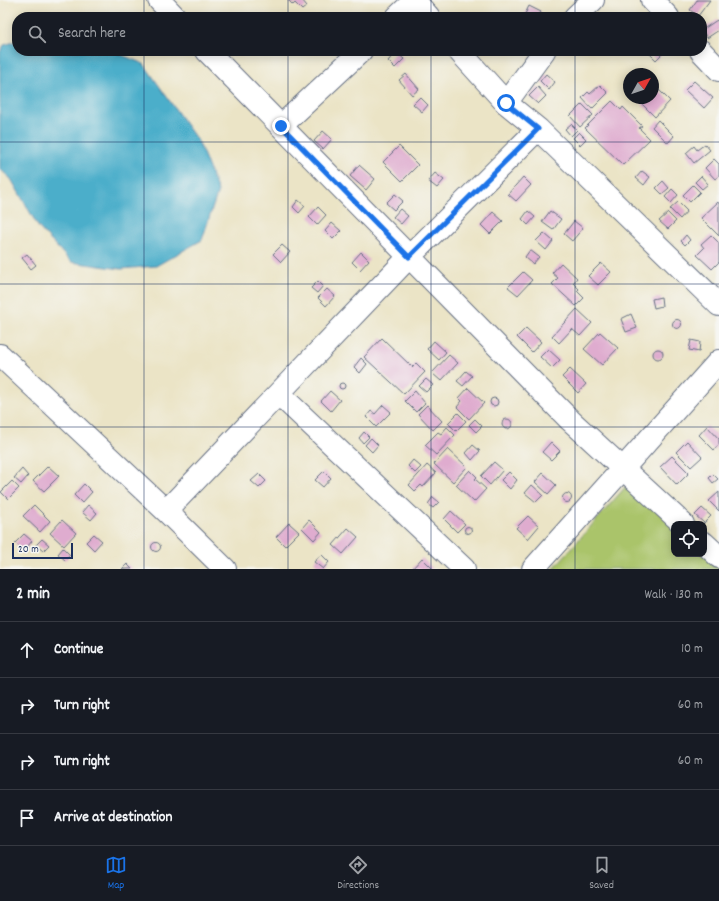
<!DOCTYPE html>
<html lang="en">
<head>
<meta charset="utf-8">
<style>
	:root { --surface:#171b24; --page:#242831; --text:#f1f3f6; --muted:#9ea1a6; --line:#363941; --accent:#1a73e8 }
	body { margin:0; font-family:Dekko,sans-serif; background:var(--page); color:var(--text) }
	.controls { position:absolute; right:12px; bottom:12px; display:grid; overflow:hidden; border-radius:8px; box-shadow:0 2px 10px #0003 }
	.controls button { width:36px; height:36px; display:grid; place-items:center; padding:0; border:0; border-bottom:1px solid var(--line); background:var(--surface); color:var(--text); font:20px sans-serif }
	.compass { position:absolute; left:623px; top:68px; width:36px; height:36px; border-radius:50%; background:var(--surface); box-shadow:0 2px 10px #0003; rotate:50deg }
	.scale { position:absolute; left:12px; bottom:10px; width:61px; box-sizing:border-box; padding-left:4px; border:2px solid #1b2f5e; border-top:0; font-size:11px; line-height:14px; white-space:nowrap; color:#1b2f5e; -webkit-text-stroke:3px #f6f6f2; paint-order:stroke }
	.stop { position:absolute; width:12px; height:12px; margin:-9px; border:3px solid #1a73e8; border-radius:50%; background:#fff }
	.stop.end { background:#1a73e8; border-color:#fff; box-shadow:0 1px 4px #0008 }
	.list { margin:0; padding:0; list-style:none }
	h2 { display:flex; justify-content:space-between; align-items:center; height:52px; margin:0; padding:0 16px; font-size:17px }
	h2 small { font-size:13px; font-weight:400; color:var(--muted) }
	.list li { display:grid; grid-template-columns:26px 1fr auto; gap:12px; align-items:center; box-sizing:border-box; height:56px; padding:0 16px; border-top:1px solid var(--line) }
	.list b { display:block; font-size:15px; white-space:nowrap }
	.list em { font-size:13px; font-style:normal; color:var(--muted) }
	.icon { flex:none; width:22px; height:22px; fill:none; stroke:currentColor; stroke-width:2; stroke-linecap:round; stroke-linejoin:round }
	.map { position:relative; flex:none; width:719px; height:569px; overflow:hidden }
	.search { position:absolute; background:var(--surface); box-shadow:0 2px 10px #0003; left:12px; right:12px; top:12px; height:44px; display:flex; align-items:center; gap:10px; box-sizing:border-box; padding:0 14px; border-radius:16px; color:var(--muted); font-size:15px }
	.sheet { height:276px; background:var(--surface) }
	nav { display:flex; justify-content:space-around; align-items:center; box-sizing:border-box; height:56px; border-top:1px solid var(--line); background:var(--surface); font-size:11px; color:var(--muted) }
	nav a { display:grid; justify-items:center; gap:2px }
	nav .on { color:var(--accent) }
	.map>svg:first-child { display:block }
	.green { fill:#aac46a; stroke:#627a64 }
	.water { fill:#4baeca; stroke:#336e94 }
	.building { fill:#dfaccf }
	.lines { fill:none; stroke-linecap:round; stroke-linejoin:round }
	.minor-casing { stroke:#646e82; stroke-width:24 }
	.minor { stroke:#fff; stroke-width:22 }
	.route { stroke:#1a73e8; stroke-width:5 }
	.grid { fill:none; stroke:#1b2f5e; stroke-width:1; stroke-opacity:0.55 }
</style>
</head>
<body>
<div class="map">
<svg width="719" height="569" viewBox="0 0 719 569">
	<rect width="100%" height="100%" fill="#f6f6f2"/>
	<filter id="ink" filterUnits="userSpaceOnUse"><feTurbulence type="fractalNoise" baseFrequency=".025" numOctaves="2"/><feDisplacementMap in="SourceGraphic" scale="8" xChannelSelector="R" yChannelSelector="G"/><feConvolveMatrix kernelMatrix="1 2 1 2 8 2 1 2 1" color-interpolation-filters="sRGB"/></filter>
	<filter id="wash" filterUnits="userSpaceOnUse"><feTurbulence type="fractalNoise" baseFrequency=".012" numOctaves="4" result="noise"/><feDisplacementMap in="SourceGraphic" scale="16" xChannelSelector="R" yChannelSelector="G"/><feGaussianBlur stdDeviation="0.9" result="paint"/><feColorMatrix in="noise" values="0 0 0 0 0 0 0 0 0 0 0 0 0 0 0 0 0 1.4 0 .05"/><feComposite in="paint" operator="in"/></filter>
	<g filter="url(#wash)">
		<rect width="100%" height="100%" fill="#ebe4c6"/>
		<path class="green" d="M628 484 674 526V554H704L719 567V569H553Z"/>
		<path class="water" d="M17 41V51H112L144 64 199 143 218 191 202 240 156 266 121 269 71 262 39 228 11 179 0 169V52L4 45Z"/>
		<g id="blocks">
			<path class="building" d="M288 0H302L307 6 302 10 295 3 293 5Z
				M697 0H710L698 16 690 10Z
				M529 6 541 12 538 17H531L525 14Z
				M717 20 719 23V30L707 38 702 30Z
				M651 51H665L656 60 649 53Z
				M396 52 404 59 395 68 388 61Z
				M406 74 419 89 412 95 399 80Z
				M546 74 555 82 549 90 540 81Z
				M694 81 713 98 704 108 685 90Z
				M653 84 670 101 655 117 636 98H653Z
				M600 85 608 93 592 109 582 98 588 92 590 94Z
				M538 87 546 96 538 104 529 96Z
				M420 97 428 105 422 112 413 104Z
				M612 101 621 110 623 107 642 126 639 128 650 139 623 165 585 128Z
				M582 104 593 115 580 127 570 116Z
				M658 120 674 136 668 143 652 127Z
				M571 124 577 130 571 136 565 129Z
				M323 131 332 139 323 149 314 141Z
				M579 132 586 139 580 145 573 138Z
				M705 144 710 150 694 163 686 153 694 146 697 150Z
				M399 146 418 165 402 181 383 162Z
				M714 159 719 164V176L715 179 705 168Z
				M359 165 375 179 366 190 350 176Z
				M642 171 650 177 644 185 636 178Z
				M435 173 444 180 437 188 428 181Z
				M701 176 708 184 702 189 695 182Z
				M523 177 531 185 516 201 508 194Z
				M663 181 669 188 662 194 656 188Z
				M693 185 700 192 690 202 683 195Z
				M672 189 678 195 671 203 665 197Z
				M395 194 403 201 394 210 386 203Z
				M298 200 305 206 299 213 293 207Z
				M678 202 687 211 680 219 670 209Z
				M718 202 719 204V236L701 218Z
				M318 207 326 215 317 225 309 217Z
				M400 209 408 216 401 224 393 217Z
				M528 211 535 217 528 225 522 219Z
				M550 211 561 219 553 230 542 222Z
				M493 212 503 221 490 234 481 225Z
				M668 213 676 221 668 229 659 221Z
				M574 221 583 228 572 241 564 234Z
				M332 223 341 231 333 239 325 231Z
				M544 233 553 241 546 250 536 241Z
				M686 235 690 240 685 245 681 241Z
				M711 235 719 243V262L712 269 697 255 704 248 701 244Z
				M282 245 290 252 281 262 273 254Z
				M530 250 539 257 533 264 525 257Z
				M361 252 369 260 360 270 352 262Z
				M27 254 36 265 31 269 22 258Z
				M561 263 577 278 573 283 579 289 577 291 584 298 576 306 552 284 558 278 552 273Z
				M601 263 611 272 598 285 588 276Z
				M523 272 532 280 518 295 508 287Z
				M318 281 323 286 317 293 311 288Z
				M327 289 335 296 326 306 318 298Z
				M661 297 662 306 654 308 652 299Z
				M577 309 592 323 580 336 572 329 559 343 552 336Z
				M631 314 637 328 626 332 621 319Z
				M672.5 324a4.5 4.5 0 1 1 9 0a4.5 4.5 0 1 1-9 0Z
				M526 328 541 342 532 352 517 337Z
				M600 332 618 348 602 365 584 349Z
				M382 338 412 367 416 363 425 372 404 394 364 357Z
				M691 340 700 342 699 352 689 350Z
				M434 341 446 352 439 360 427 349Z
				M653 354a5 5 0 1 1 10 0a5 5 0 1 1-10 0Z
				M548 349 560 360 552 368 540 357Z
				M449 355 458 363 441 381 432 373Z
				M361 358 367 364 360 373 354 367Z
				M570 369 586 384 578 393 562 377Z
				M466 371 472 376 463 386 457 381Z
				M426 379 433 385 426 392 419 386Z
				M339 386a3 3 0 1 1 6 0a3 3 0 1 1-6 0Z
				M468 388 484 403 469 419 457 407 462 401 459 398Z
				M330 391 340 400 331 411 321 401Z
				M415 391 425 403 416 412 405 401Z
				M490 402a4 4 0 1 1 8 0a4 4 0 1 1-8 0Z
				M383 405 391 412 376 427 366 417 371 411 375 414Z
				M427 405 442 421 433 430 418 414Z
				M458 413 466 421 456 431 448 423Z
				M502 424a5 5 0 1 1 10 0a5 5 0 1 1-10 0Z
				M475 419 482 426 476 432 469 425Z
				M707 426 719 439V444L714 450 699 435Z
				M447 427 455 435 436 455 425 445 438 432 441 434Z
				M364 432 369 437 363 443 359 438Z
				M371 438 378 445 372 452 365 445Z
				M687 441 702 457 691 467 676 452Z
				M551 442 560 451 551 460 542 452Z
				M473 445 480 451 472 460 466 453Z
				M448 449 467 467 453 482 434 464Z
				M672 456 689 473 677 485 660 467Z
				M413 460 421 467 415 473 408 466Z
				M494 462 503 470 490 485 481 476Z
				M427 465 436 473 423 487 421 485 415 491 409 485Z
				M48 466 59 476 44 491 33 481Z
				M22 469 28 476 21 484 14 478Z
				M470 470 477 477 475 479 486 489 474 502 456 485Z
				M324 471 331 478 323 487 315 480Z
				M509 472 517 480 510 489 501 480Z
				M543 473 556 485 548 494 535 482Z
				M259 474 266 481 259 488 251 481Z
				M713 474 718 479 713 483 709 478Z
				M12 481 19 488 8 499 1 492Z
				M84 484 92 492 82 503 74 495Z
				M532 485 543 495 536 502 525 493Z
				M719 492V511L709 501Z
				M562.5 498a4.5 4.5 0 1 1 9 0a4.5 4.5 0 1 1-9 0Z
				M433 497 439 502 433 508 428 504Z
				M34 505 50 521 40 532 23 516Z
				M88 505 97 513 91 520 82 512Z
				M702 508 711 516 704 523 695 515Z
				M451 511 465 524 457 532 444 519Z
				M528 516 539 526 528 539 516 528Z
				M62 520 76 533 64 546 50 533Z
				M309 520 321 532 314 540 302 528Z
				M289 523 299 532 285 546 276 537Z
				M464.5 530a3.5 3.5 0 1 1 7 0a3.5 3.5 0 1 1-7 0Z
				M348 528 358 537 343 554 333 545Z
				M24 534 32 541 24 551 15 543Z
				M94 534 102 541 94 550 86 542Z
				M42 539 49 545 43 551 36 545Z
				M151.5 547a4.5 4.5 0 1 1 9 0a4.5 4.5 0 1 1-9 0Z
				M63 548 70 555 65 560 58 554Z
				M321 554 329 562 323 569 314 562Z
				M422 558 433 569H412Z
				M127 564 132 569H122Z"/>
		</g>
	</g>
	<g filter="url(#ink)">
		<use href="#blocks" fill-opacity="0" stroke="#646e82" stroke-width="1"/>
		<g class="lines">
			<defs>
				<path id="minor" d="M159 0 175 17
					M414 0 429 17
					M652 0 668 17
					M397 17 415 0
					M575 17 593 0
					M207 51 570 420 683 524
					M459 51 506 103 538 129 719 305
					M701 51 719 70
					M506 103 544 51
					M281 126 361 51
					M0 355 166 511 225 569
					M279 394 464 569
					M166 511 409 257 538 129
					M704 543 719 557
					M533 569 719 361"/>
			</defs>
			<use href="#minor" class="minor-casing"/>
			<use href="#minor" class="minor"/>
		</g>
	</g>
	<g class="lines" filter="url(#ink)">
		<path class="route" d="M281 126 409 257 538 129 506 103"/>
	</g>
	<path class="grid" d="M144 0V17M288 0V17M431 0V17M575 0V17M144 51V569M288 51V569M431 51V569M575 51V569M0 142H719M0 284H719M0 427H719"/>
</svg>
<div class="controls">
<button><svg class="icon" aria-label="locate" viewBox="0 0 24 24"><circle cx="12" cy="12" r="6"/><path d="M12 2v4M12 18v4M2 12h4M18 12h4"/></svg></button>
</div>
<svg class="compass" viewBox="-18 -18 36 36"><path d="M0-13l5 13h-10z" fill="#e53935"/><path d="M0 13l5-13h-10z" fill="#9ea1a6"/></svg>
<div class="scale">20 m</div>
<div class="stop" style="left:506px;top:103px"></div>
<div class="stop end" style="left:281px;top:126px"></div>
<div class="search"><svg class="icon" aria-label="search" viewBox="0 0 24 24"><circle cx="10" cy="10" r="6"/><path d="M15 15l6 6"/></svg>Search here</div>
</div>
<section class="sheet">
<h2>2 min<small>Walk · 130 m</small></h2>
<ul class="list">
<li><svg class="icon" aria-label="ahead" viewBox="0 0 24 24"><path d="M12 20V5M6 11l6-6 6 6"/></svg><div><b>Continue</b></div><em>10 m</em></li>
<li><svg class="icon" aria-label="right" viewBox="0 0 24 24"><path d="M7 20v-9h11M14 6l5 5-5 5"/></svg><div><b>Turn right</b></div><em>60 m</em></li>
<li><svg class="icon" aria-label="right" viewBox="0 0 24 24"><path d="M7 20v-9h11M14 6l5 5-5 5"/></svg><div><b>Turn right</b></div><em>60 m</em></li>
<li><svg class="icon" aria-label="arrive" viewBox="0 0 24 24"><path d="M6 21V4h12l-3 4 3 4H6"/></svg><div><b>Arrive at destination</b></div></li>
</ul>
</section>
<nav>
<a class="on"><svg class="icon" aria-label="map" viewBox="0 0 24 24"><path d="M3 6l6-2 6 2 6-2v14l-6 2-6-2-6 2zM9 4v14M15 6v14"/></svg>Map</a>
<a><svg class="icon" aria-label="directions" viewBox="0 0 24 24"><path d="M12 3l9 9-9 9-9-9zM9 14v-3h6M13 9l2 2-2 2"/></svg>Directions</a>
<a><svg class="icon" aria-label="saved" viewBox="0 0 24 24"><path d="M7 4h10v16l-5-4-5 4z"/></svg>Saved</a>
</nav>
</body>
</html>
